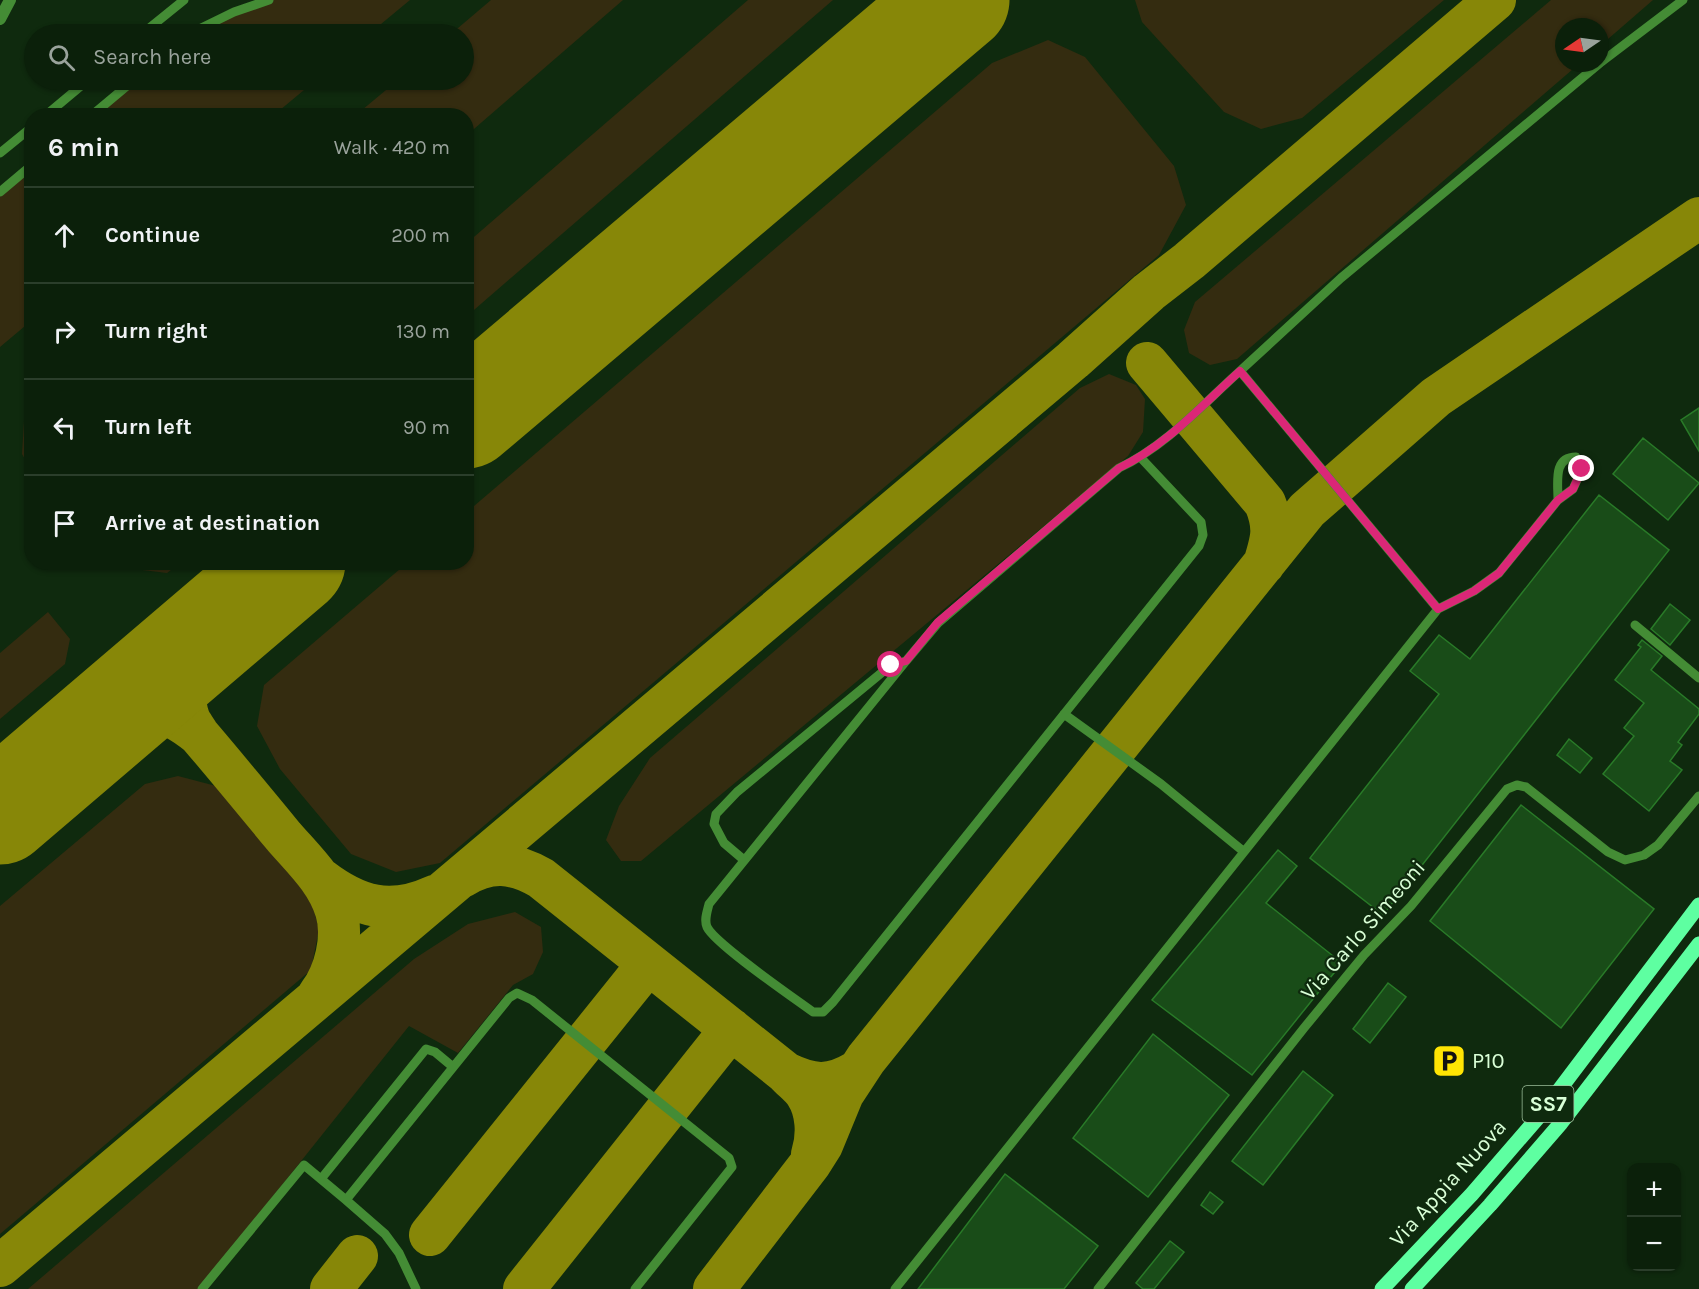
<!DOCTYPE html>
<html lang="en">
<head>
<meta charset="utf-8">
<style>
	:root { --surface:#0b200a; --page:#142813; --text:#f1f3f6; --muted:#9aa39c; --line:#2b3e2b }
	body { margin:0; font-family:Karla,sans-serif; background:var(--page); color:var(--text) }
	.controls { position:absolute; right:18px; bottom:18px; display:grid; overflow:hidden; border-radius:12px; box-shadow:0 2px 4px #0004 }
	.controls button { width:54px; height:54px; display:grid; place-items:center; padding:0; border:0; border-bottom:2px solid var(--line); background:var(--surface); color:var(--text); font:30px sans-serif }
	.compass { position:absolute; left:1555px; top:18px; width:54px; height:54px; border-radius:50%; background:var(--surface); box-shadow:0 2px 4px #0004; rotate:257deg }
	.stop { position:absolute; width:18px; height:18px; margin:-14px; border:4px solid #db2777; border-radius:50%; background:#fff }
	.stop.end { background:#db2777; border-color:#fff; box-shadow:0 2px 6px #0008 }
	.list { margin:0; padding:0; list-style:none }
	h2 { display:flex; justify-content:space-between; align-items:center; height:78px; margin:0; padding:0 24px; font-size:26px }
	h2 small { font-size:20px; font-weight:400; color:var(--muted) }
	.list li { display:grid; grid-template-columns:39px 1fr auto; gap:18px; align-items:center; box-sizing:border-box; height:96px; padding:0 24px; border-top:2px solid var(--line) }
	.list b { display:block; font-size:22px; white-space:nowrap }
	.list em { font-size:20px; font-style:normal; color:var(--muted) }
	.icon { flex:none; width:33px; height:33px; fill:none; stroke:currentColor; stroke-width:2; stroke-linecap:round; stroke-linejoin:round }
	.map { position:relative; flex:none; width:1699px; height:1289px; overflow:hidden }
	.search { position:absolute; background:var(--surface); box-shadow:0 2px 4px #0004; left:24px; top:24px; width:450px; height:66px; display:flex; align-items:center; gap:15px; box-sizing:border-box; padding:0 21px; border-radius:33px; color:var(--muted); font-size:22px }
	.panel { position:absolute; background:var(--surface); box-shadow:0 2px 4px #0004; left:24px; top:108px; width:450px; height:462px; border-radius:24px }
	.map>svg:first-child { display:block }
	.green { fill:#342c10 }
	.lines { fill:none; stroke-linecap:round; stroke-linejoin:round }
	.taxiway { stroke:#878708; stroke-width:42 }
	.runway { stroke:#878708; stroke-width:105 }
	.building { fill:#194c18; stroke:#297a28; stroke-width:1.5 }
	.lane { stroke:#448c35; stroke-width:9 }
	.street { stroke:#448c35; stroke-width:12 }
	.primary { stroke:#5effa1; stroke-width:15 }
	.route { stroke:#db2777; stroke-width:8 }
	.labels { text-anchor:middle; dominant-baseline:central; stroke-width:4.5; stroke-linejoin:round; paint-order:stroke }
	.shield { fill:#0f2a0e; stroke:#9dbf9b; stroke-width:1.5 }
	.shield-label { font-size:21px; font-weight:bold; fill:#daffd7 }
	.street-label { font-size:22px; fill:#daffd7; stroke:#0f2a0e }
	.poi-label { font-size:22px; fill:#daffd7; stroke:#0f2a0e; text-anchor:start }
</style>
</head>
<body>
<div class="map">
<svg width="1699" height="1289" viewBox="0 0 1699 1289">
	<rect width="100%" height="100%" fill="#0f2a0e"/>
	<path class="green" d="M269 0H410L369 34H189Z
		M491 0H623L467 135 466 116 356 115 398 80H464V34H451Z
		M748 0H833L467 316V243Z
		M1135 0H1444L1302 118 1261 129 1224 112 1142 22Z
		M1551 0H1653L1600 46V27H1564V63H1580L1237 359 1210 365 1189 353 1184 330 1195 302Z
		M1048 40 1085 57 1174 166 1186 205 1159 255 440 863 396 872 351 854 280 769 257 726 264 685 407 563 466 562 467 512 992 63Z
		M134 80H316L274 115 91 116Z
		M31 165V321L0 347V192Z
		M1109 374 1136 385 1145 399 1143 432 1128 456 641 861H621L606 840 619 806 650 758 1080 388Z
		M31 405V470L22 454 24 421Z
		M122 563H180L167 573 126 568Z
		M48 612 70 639 65 664 0 719V653Z
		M178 776 216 786 307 885 319 929 311 970 0 1234V906L145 784Z
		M515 912 541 927 543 952 533 974 513 985 458 1053 409 1026 199 1289H28L414 959 468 924Z"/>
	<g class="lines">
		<path class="taxiway" d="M1147 363 1265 503C1275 528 1272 538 1264 564
			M99 727C141 706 161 704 199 735 228 769 256 803 284 837 304 860 327 881 336 911 344 937 335 973 319 994
			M199 735C196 729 191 724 189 718 182 699 185 670 195 652 199 645 205 639 210 633
			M462 877C490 860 513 862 541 878L786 1073
			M321 879C358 907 390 916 434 896
			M812 1154C818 1135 817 1111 806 1094 801 1086 792 1080 786 1073 813 1086 830 1087 857 1071
			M430 1235 648 964
			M0 1266 1073 360 1149 292 1189 261 1495 0
			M331 1289 357 1256
			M524 1289 731 1029
			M714 1289 810 1164 822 1145 843 1094 866 1059 1307 510 1436 397 1699 218"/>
		<path class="runway" d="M466 416 957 0
			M0 812 293 562"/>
	</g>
	<path class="building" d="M1699 408V451L1681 420Z
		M1643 438 1699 483 1668 520 1613 474Z
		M1599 495 1669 550 1383 915 1310 858 1439 694 1410 671 1439 635 1470 659Z
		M1670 604 1690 620 1670 645 1651 629Z
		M1642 640 1662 656 1651 670 1699 709V714L1678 742 1682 745 1670 761 1682 770 1649 811 1603 774 1634 736 1624 728 1644 703 1615 680 1641 647 1638 645Z
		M1569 739 1592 758 1580 773 1557 755Z
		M1521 805 1654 909 1561 1028 1430 921Z
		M1278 850 1297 866 1266 903 1342 963 1252 1075 1152 1000Z
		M1388 983 1406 997 1370 1043 1353 1029Z
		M1153 1034 1229 1095 1148 1197 1073 1138Z
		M1303 1071 1333 1095 1263 1185 1232 1161Z
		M1005 1174 1098 1246 1064 1289H918Z
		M1210 1192 1223 1202 1213 1214 1201 1205Z
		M1170 1241 1184 1252 1154 1289H1143L1136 1283Z"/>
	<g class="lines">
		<path class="lane" d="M142 34 184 0
			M189 34 234 12 269 0
			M1600 63 1683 0
			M45 116 88 80
			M91 116 134 80
			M0 153 32 127
			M0 192 32 165
			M1438 609 1240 371 1341 278 1600 63
			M1635 625 1699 678
			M906 661 709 904C707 912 704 920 707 927 715 944 794 998 813 1012H823L833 1002 1199 546 1203 535 1201 522 1141 458
			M1064 714 1161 784 1243 851
			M744 860 724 843 714 824 716 814 737 792 891 665 906 661 938 623 1119 468C1166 446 1202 405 1240 371
			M321 1179 426 1049 435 1052 453 1067
			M346 1200 385 1234 399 1253 416 1289
			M202 1289 304 1165 346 1200 509 998 517 993 532 1000 729 1158 732 1167 635 1289
			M895 1289 1438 609 1474 591 1499 573 1558 500 1573 489 1582 469 1576 457C1553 457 1558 482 1558 500
			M1098 1289 1304 1028 1364 955 1411 906 1507 789 1517 785 1526 787 1608 852 1625 860 1644 855 1658 845 1699 796"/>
		<path class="street" d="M0 19 10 0"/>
		<path class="primary" d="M1382 1289 1472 1194 1541 1114 1699 905
			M1412 1289 1490 1205 1561 1123 1699 944"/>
	</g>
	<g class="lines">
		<path class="route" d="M891 665 906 661 938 622 1119 468C1166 446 1202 405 1240 371L1438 609 1474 591 1499 573 1558 500 1573 489 1582 469"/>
	</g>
	<defs>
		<symbol id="parking-square" viewBox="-11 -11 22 22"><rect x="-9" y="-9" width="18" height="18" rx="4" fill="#ffe403" stroke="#0f2a0e"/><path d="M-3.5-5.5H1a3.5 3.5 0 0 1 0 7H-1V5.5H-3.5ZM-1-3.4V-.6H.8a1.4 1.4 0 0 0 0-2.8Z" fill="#111"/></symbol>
	</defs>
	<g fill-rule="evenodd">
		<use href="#parking-square" x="1430" y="1042" width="38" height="38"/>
	</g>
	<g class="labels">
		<rect class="shield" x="1522.5" y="1086" width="51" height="36" rx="4.5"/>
		<g class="shield-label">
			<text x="1548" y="1104">SS7</text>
		</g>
		<g class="street-label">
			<text transform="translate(1363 930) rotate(-49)">Via Carlo Simeoni</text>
			<text transform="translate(1448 1183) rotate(-48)">Via Appia Nuova</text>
		</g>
		<g class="poi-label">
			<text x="1472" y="1061">P10</text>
		</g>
	</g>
</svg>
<div class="controls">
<button>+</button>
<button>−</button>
</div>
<svg class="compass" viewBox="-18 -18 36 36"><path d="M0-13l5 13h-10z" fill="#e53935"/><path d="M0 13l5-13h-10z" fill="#9aa39c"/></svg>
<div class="stop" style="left:891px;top:665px"></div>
<div class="stop end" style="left:1582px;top:469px"></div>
<div class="search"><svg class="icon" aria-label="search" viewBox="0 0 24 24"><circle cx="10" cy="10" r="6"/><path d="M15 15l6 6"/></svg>Search here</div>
<section class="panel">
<h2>6 min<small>Walk · 420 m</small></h2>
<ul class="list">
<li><svg class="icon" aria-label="ahead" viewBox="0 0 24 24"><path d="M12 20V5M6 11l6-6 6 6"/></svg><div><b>Continue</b></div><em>200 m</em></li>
<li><svg class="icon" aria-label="right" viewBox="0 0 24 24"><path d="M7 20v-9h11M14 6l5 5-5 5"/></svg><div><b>Turn right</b></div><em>130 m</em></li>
<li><svg class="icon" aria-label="left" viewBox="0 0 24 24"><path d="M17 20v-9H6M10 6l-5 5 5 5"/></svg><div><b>Turn left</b></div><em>90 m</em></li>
<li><svg class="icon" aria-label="arrive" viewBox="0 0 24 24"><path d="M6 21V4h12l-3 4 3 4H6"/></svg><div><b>Arrive at destination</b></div></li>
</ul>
</section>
</div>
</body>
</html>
